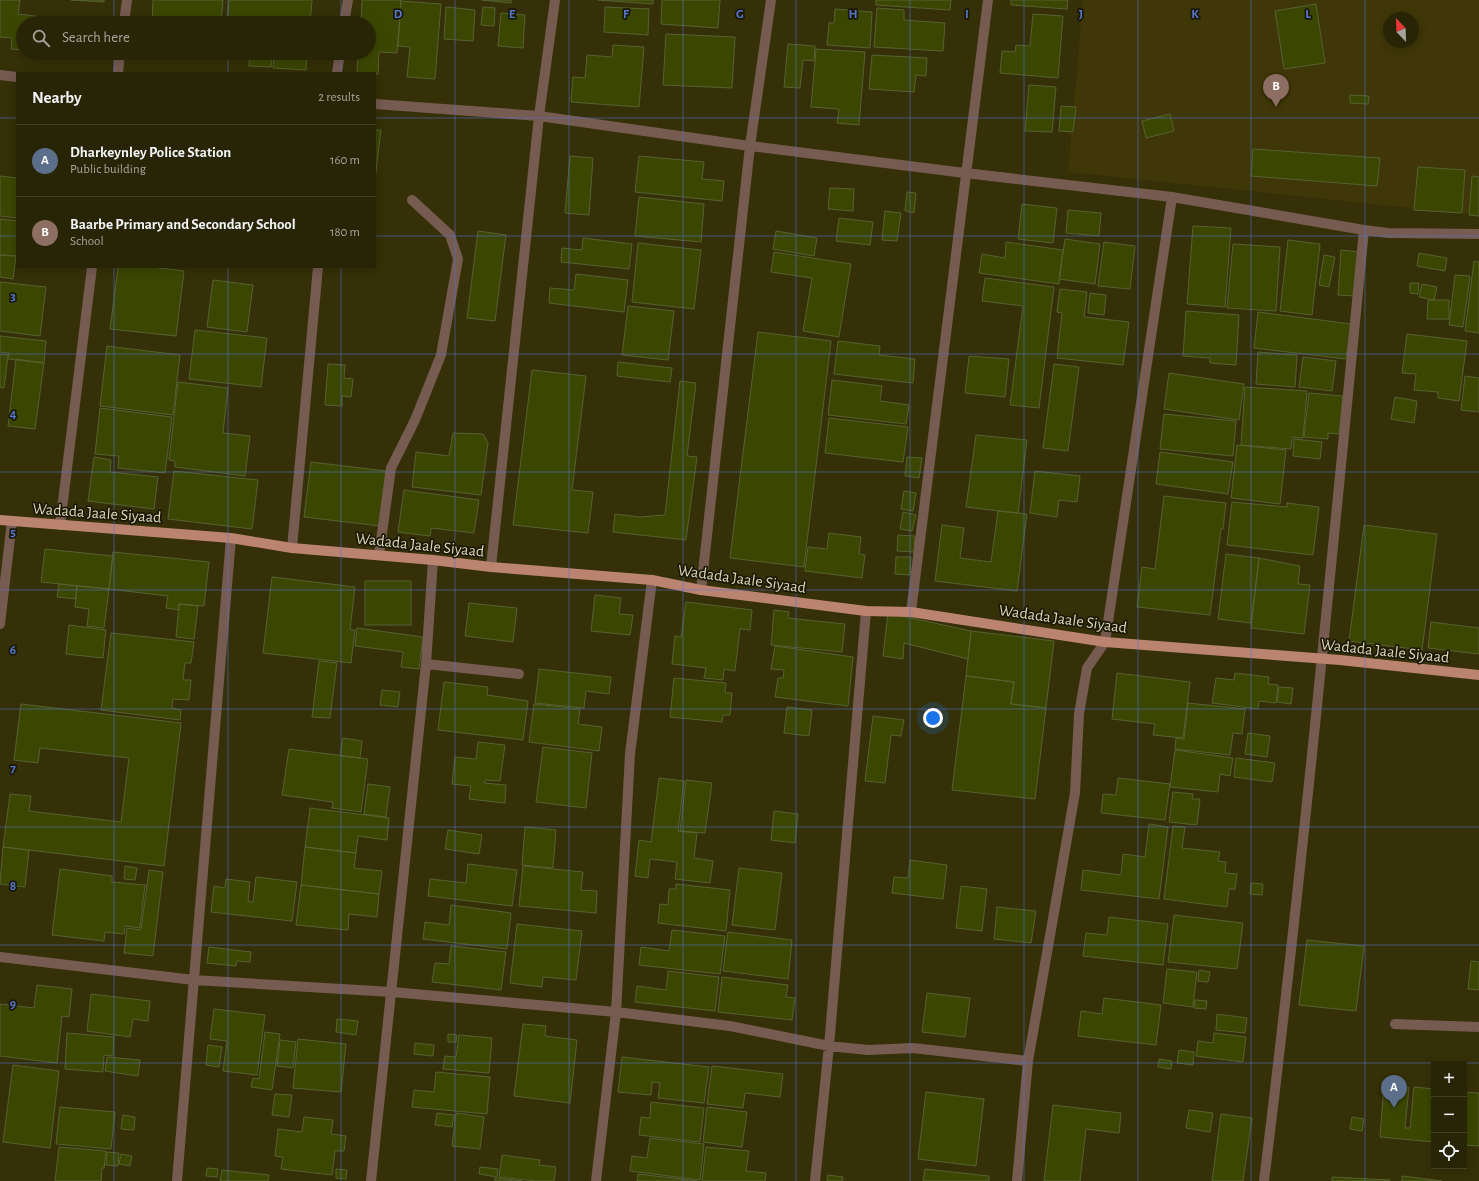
<!DOCTYPE html>
<html lang="en">
<head>
<meta charset="utf-8">
<style>
	:root { --surface:#282406; --page:#343014; --text:#f1f3f6; --muted:#a5a49b; --line:#444128; --accent:#a9b0fc }
	body { margin:0; font-family:"Alegreya Sans",sans-serif; background:var(--page); color:var(--text) }
	.controls { position:absolute; right:12px; bottom:12px; display:grid; overflow:hidden; border-radius:0px; box-shadow:0 2px 10px #0003 }
	.controls button { width:36px; height:36px; display:grid; place-items:center; padding:0; border:0; border-bottom:1px solid var(--line); background:var(--surface); color:var(--text); font:20px sans-serif }
	.compass { position:absolute; left:1383px; top:12px; width:36px; height:36px; border-radius:50%; background:var(--surface); box-shadow:0 2px 10px #0003; rotate:337deg }
	.you { position:absolute; left:933px; top:718px; width:14px; height:14px; margin:-10px; border:3px solid #fff; border-radius:50%; background:#1a73e8; box-shadow:0 0 0 6px #1a73e833 }
	.badge { display:grid; place-items:center; width:26px; height:26px; border-radius:50%; background:var(--accent); color:#fff; font-size:13px; font-weight:700 }
	.pin { position:absolute; translate:-50% -33px; filter:drop-shadow(0 1px 2px #0008) }
	.pin::after { content:''; position:absolute; top:21px; width:14px; height:12px; background:inherit; clip-path:polygon(0 0,100% 0,50% 100%) }
	.list { margin:0; padding:0; list-style:none }
	h2 { display:flex; justify-content:space-between; align-items:center; height:52px; margin:0; padding:0 16px; font-size:17px }
	h2 small { font-size:13px; font-weight:400; color:var(--muted) }
	.list li { display:grid; grid-template-columns:26px 1fr auto; gap:12px; align-items:center; box-sizing:border-box; height:72px; padding:0 16px; border-top:1px solid var(--line) }
	.list b { display:block; font-size:15px; white-space:nowrap }
	.list p { margin:0; font-size:13px; white-space:nowrap; color:var(--muted) }
	.list em { font-size:13px; font-style:normal; color:var(--muted) }
	.icon { flex:none; width:22px; height:22px; fill:none; stroke:currentColor; stroke-width:2; stroke-linecap:round; stroke-linejoin:round }
	.map { position:relative; flex:none; width:1479px; height:1181px; overflow:hidden }
	.search { position:absolute; background:var(--surface); box-shadow:0 2px 10px #0003; left:16px; top:16px; width:360px; height:44px; display:flex; align-items:center; gap:10px; box-sizing:border-box; padding:0 14px; border-radius:22px; color:var(--muted); font-size:15px }
	.panel { position:absolute; background:var(--surface); box-shadow:0 2px 10px #0003; left:16px; top:72px; width:360px; height:196px; border-radius:0px }
	.map>svg:first-child { display:block }
	.built { fill:#3f3707; fill-rule:evenodd }
	.building { fill:#3b4701; stroke:#566132 }
	.lines { fill:none; stroke-linecap:round; stroke-linejoin:round }
	.minor { stroke:#765b51; stroke-width:10 }
	.major { stroke:#bb8471; stroke-width:10 }
	.grid { fill:none; stroke:#5677d0; stroke-width:1; stroke-opacity:0.55 }
	.labels { text-anchor:middle; dominant-baseline:central; stroke-width:3.5; stroke-linejoin:round; paint-order:stroke }
	.street-label { font-size:16px; fill:#dbd7bd; stroke:#1b1804 }
	.grid-label { font-size:13px; text-anchor:middle; font-weight:bold; fill:#5677d0; stroke:#1b1804; stroke-width:3.5; stroke-linejoin:round; paint-order:stroke }
</style>
</head>
<body>
<div class="map">
<svg width="1479" height="1181" viewBox="0 0 1479 1181">
	<rect width="100%" height="100%" fill="#363008"/>
	<path class="built" d="M1083 0H1479V215L1068 172ZM1389 18H1413V42H1389Z"/>
	<path class="building" d="M0 0H20L18 14 91 23H23V50L11 49 12 38 0 37Z
		M71 0H104V2Z
		M153 0H223L221 23H152Z
		M229 0H312L310 23H272L227 20Z
		M362 0H401L397 53 379 52 378 74H375V73H357L358 53H369V23H361Z
		M482 0H511V3Z
		M598 0H653V4Z
		M662 0H720L718 28 661 24Z
		M876 0H951L950 10 876 5Z
		M1011 0H1068L1067 9 1011 5Z
		M401 1 441 4 435 79 407 77 410 47 398 46Z
		M1316 4 1325 63 1284 69 1275 11Z
		M446 7 475 10 473 41 444 39Z
		M483 7 495 8 494 26 481 25Z
		M605 7 649 9 648 35 604 32Z
		M877 8 904 10V20L945 23 943 51 874 47Z
		M835 9 872 12 870 48 827 45 829 23H834Z
		M501 13 525 15 523 48 498 46Z
		M1033 14 1063 16 1058 78 1000 73 1002 51 1015 52 1016 45 1030 46Z
		M666 34 735 37 732 88 663 85Z
		M788 44 815 46 814 61 803 60 800 88 784 87Z
		M613 45 644 47 639 107 571 102 573 77 585 78 587 55 612 57Z
		M816 49 865 52 859 125 837 123 839 109 811 107Z
		M44 53H92L91 59Z
		M250 53H272L271 67 249 66Z
		M274 53H307L306 70 273 68Z
		M872 55 927 58 926 76 916 75 914 92 869 89Z
		M1029 85 1056 87 1052 132 1025 131Z
		M1350 95 1369 96 1368 104 1350 103Z
		M1061 106 1076 107 1073 132 1059 131Z
		M1170 114 1174 131 1146 138 1142 121Z
		M375 130H381L375 180Z
		M1253 149 1380 158 1377 186 1251 176Z
		M570 156 593 158 589 215 565 213Z
		M639 156 704 162 702 179 724 181 722 201 635 192Z
		M1418 167 1465 170 1462 213 1414 210Z
		M0 176 17 178V218L0 216Z
		M1472 176 1479 177V216L1469 215Z
		M830 188 854 189 853 211 828 209Z
		M907 192 916 193 914 213 905 211Z
		M639 197 704 204 701 242 635 236Z
		M1022 204 1057 208 1053 243 1018 239Z
		M1068 210 1101 213 1099 236 1066 233Z
		M885 211 901 213 897 241 882 240Z
		M839 218 873 222 870 245 836 241Z
		M0 219 17 221V256L0 255Z
		M1193 226 1231 228 1225 307 1187 304Z
		M478 231 506 235 495 321 467 318Z
		M776 231 817 238 814 256 773 249Z
		M583 238 632 244 629 269 561 262 562 248 582 250Z
		M1065 239 1100 244 1095 284 1059 279Z
		M1288 240 1320 244 1312 315 1280 311Z
		M1006 242 1063 250 1059 284 979 273 982 254 1005 258Z
		M1104 242 1135 246 1130 289 1098 286Z
		M638 243 701 250 694 309 632 302Z
		M1233 244 1280 247 1276 311 1227 308Z
		M1341 250 1359 252 1355 296 1338 295Z
		M774 252 851 264 839 337 803 331 812 278 771 272Z
		M1419 253 1447 258 1445 271 1417 266Z
		M0 255 16 256 13 279 0 277Z
		M1324 255 1335 257 1329 287 1319 285Z
		M1474 261 1479 262V333L1465 331Z
		M118 267H151L184 271 176 336 110 329Z
		M576 274 628 280 624 312 549 303 550 288 574 290Z
		M1455 275 1470 276 1463 327 1449 325Z
		M985 278 1054 287 1039 408 1010 405 1023 306 982 301Z
		M213 280 253 285 247 332 207 327Z
		M0 282 46 287 40 336 0 331Z
		M1410 283H1419L1418 294 1410 293Z
		M1422 284 1437 287 1434 300 1419 297Z
		M1060 289 1087 292 1084 317 1129 322 1123 365 1057 358 1062 313 1057 312Z
		M1090 293 1106 295 1104 315 1088 313Z
		M1428 300H1449V319H1427Z
		M628 306 674 311 668 360 622 355Z
		M1186 311 1239 315 1236 365 1210 363V358L1183 356Z
		M1258 312 1351 324 1346 359 1254 348Z
		M195 330 267 338 261 387 189 379Z
		M758 332 831 341 804 567 730 558Z
		M1407 334 1467 341 1459 401 1438 398V392L1414 390 1416 374 1402 373Z
		M0 336 46 341 44 363 8 359 9 353 0 352Z
		M838 341 880 346 879 355 915 359 913 383 834 374Z
		M107 346 180 355 173 415 100 406Z
		M1258 352 1297 355 1295 387 1256 384Z
		M0 354 8 355 4 388 0 387Z
		M969 356 1009 359 1005 397 965 393Z
		M1303 357 1336 361 1332 391 1299 387Z
		M16 359 44 363 35 429 8 426Z
		M618 362 672 368 670 382 617 376Z
		M328 364 345 365 344 378 353 379 351 397 342 396V406L325 405Z
		M1054 364 1079 367 1068 451 1043 448Z
		M532 370 586 376 572 490 593 492 588 533 513 525Z
		M1169 373 1244 384 1239 420 1164 409Z
		M1465 376 1479 378V412L1461 410Z
		M832 380 882 386 880 401 909 405 906 424 828 415Z
		M680 381 696 383 687 456 697 457 686 540 613 532 615 514 640 517 665 515Z
		M178 382 228 388 223 433 250 436 245 476 175 467V461L169 460Z
		M1245 387 1307 391 1303 438 1292 437 1291 449 1241 445Z
		M1309 393 1343 396 1339 434 1328 433V439L1304 437Z
		M1395 397 1417 401 1414 423 1391 419Z
		M100 408 172 417 165 473 118 468 119 456 95 454Z
		M1164 414 1236 421 1233 456 1160 449Z
		M829 418 908 427 903 462 825 453Z
		M453 433 483 434 488 443 481 495 412 487 416 452 449 456Z
		M976 435 1027 440 1018 513 966 507Z
		M1294 439 1322 442 1320 459 1293 456Z
		M1237 445 1286 450 1280 504 1231 498Z
		M1160 452 1233 462 1228 494 1156 484Z
		M94 457 111 460 110 472 158 477 154 509 88 501Z
		M907 457 922 458 919 478 905 476Z
		M311 462 386 471 380 526 304 517Z
		M174 471 258 480 252 529 168 519Z
		M1035 471 1080 476 1077 502 1059 500 1057 517 1030 513Z
		M404 490 479 500 474 533 431 528 430 536 398 532Z
		M904 491 916 493 913 511 901 509Z
		M1164 496 1226 503 1223 529H1221L1210 615 1137 607 1142 567 1155 569Z
		M1232 502 1287 507V503L1319 507 1313 555 1227 545Z
		M998 511 1027 514 1017 591 935 581 942 525 964 528 960 558 991 562Z
		M903 512 916 515 912 531 900 529Z
		M1364 525 1437 534 1422 650 1349 641Z
		M829 533 861 537 859 554 865 555 862 578 805 571 808 547 827 549Z
		M898 535 915 536 914 552 897 551Z
		M45 549 113 556 109 589 41 582Z
		M113 552 209 562 204 606 179 604V610L166 608 168 596 109 589Z
		M1226 554 1259 558 1251 623 1218 619Z
		M896 557H911L910 575 895 574Z
		M1259 558 1300 566 1298 584 1310 585 1304 634 1251 628Z
		M272 577 355 587 350 630H355L351 663 263 653Z
		M365 581H411V625H365Z
		M59 584 77 586 76 599 57 597Z
		M77 586 109 589 104 628 87 626 89 609 75 607Z
		M595 595 621 598 619 614 633 615 630 635 591 631Z
		M686 602 752 610 750 630 740 629 735 671 724 669 723 680 704 678 706 668 672 664 675 636 681 637Z
		M469 603 517 608 513 642 465 636Z
		M179 604 198 606 194 639 176 637Z
		M774 610 789 612 788 618 845 624 842 652 771 645Z
		M888 613 971 631 968 659 904 643 903 659 883 656Z
		M1431 622 1479 628V654L1428 648Z
		M69 625 106 630 103 658 66 654Z
		M357 628 423 637 419 669 401 667 403 652 355 646Z
		M971 631 1054 641 1046 708 1011 704 1014 682 966 676Z
		M111 633 194 642 191 663H185L183 680H191L189 700 173 699 172 708 181 710 180 720 101 710Z
		M775 646 853 657 848 706 775 697 778 678H783L784 670 771 669Z
		M319 661 337 663 330 718 312 717Z
		M539 669 611 677 609 694 586 691 584 708 535 703Z
		M1117 673 1190 682 1183 738 1153 735 1155 724 1112 719Z
		M1235 673 1269 677 1268 684 1278 685 1276 703 1259 701 1258 709 1212 703 1216 678 1234 680Z
		M966 676 1014 682 1011 704 1046 708 1035 799 952 790Z
		M674 678 726 683 725 693H732L730 715H723L722 722 670 717Z
		M444 682 488 687 487 695 528 701 523 740 438 730Z
		M1279 687 1293 688 1291 704 1277 702Z
		M382 690 400 692 398 707 380 705Z
		M1188 703 1245 709 1242 734 1233 733 1230 755 1175 749 1176 738 1184 739Z
		M21 704 181 723 164 866 3 847 10 794 31 796 29 811 121 822 129 758 40 748 38 763 14 760Z
		M534 704 580 709 578 724 602 727 599 751 529 742Z
		M787 707 812 710 809 736 784 733Z
		M873 716 904 720 901 736 891 735 885 783 865 781Z
		M1248 733 1270 736 1267 757 1245 754Z
		M343 738 362 741 360 758 340 756Z
		M478 742 505 745 500 781 485 780 484 783 506 785 505 803 469 799 471 786 452 784 455 757 476 759Z
		M543 747 592 753 586 808 536 802Z
		M289 749 368 759 361 812 332 808 333 802 282 795Z
		M1175 750 1233 758 1230 776 1220 774 1218 792 1170 787Z
		M1236 758 1275 763 1272 782 1234 777Z
		M659 778 684 781 678 831 697 833 694 858 713 861 710 883 675 879 677 862 650 859 648 878 635 876 639 840 651 842Z
		M1118 778 1170 784 1165 820 1101 813 1103 794 1116 795Z
		M686 780 712 783 705 833 680 831Z
		M368 784 390 787 386 817 364 814Z
		M1173 792 1193 794 1192 799H1200L1197 825 1169 822Z
		M310 808 389 818 387 840 358 836 356 853 305 847Z
		M774 811 798 814 795 843 771 840Z
		M1149 824 1168 827 1159 899 1081 890 1083 870 1121 875 1123 854 1145 857Z
		M1173 826 1185 827 1182 848 1220 852 1218 861 1226 862 1225 873 1237 874 1235 889H1229L1227 907 1164 899Z
		M525 827 556 830 553 868 522 865Z
		M448 830 482 835 479 854 445 849Z
		M3 847 29 850 25 887 0 884Z
		M305 847 356 853 354 868 382 871 379 894 301 885Z
		M910 860 947 865 943 899 892 893 894 877 908 878Z
		M468 864 517 870 512 906 428 896 430 879 466 883Z
		M125 866 137 868 135 880 124 879Z
		M523 866 583 872 581 890 597 891 596 913 519 906Z
		M739 868 782 873 775 930 732 925Z
		M60 869 112 876V882L145 885 140 928 125 926 124 934 105 932 104 941 52 935Z
		M149 870 163 872 153 956 124 953 127 928 141 930Z
		M256 877 297 882 292 921 211 912 214 886 225 888 226 879 250 882 248 901 253 902Z
		M1251 883 1263 884 1262 895 1250 894Z
		M676 884 730 890 726 931 658 923 660 904 668 905 669 889H676Z
		M301 885 379 894 377 917 349 914 348 930 296 925Z
		M961 886 987 889 982 931 956 928Z
		M451 905 511 913 507 949 423 939 425 922 449 925Z
		M997 907 1036 911 1031 943 994 939Z
		M1174 915 1243 923 1237 969 1168 962Z
		M1109 917 1168 924 1163 965 1083 956 1086 933 1107 935Z
		M517 924 582 931 576 980 543 977 542 987 510 983Z
		M672 930 725 936 720 974 639 965 641 947 669 951Z
		M728 932 792 940 788 979 723 971Z
		M1307 940 1364 946 1356 1011 1299 1005Z
		M451 946 506 952 501 990 432 982 435 963 449 964Z
		M209 947 251 952 250 962 237 961 236 966 207 963Z
		M1471 961 1479 962V990L1468 989Z
		M1167 969 1197 972 1193 1007 1163 1003Z
		M1199 970 1210 972 1208 982 1198 981Z
		M668 971 719 977 715 1011 635 1002 637 986 666 990Z
		M722 977 788 985 786 997 795 998 792 1020 718 1012Z
		M37 985 72 989 69 1017 62 1016 57 1063 0 1056V1004L34 1008Z
		M927 993 970 998 965 1037 922 1032Z
		M91 994 150 1001 148 1021 133 1019 130 1037 87 1031Z
		M1104 998 1161 1005 1156 1045 1078 1036 1081 1011 1102 1014Z
		M1195 1000 1207 1001 1206 1009 1194 1008Z
		M214 1009 265 1015 257 1075 223 1071 227 1041 210 1039Z
		M1217 1014 1247 1018 1245 1033 1216 1030Z
		M337 1019 358 1021 356 1035 336 1032Z
		M523 1024 546 1026 545 1036 577 1040 570 1103 514 1096Z
		M265 1032 280 1034 272 1090 251 1087 253 1078 259 1079Z
		M67 1033 114 1037 113 1056 104 1055 103 1072 65 1069Z
		M1214 1033 1246 1037 1243 1062 1196 1056 1198 1041 1213 1043Z
		M448 1034 457 1035 456 1042H448Z
		M459 1035 492 1038 489 1073 443 1069 445 1056 456 1057Z
		M298 1039 346 1044 341 1092 293 1088Z
		M280 1040 296 1042 293 1068 277 1066Z
		M415 1043 434 1045 433 1056 414 1054Z
		M208 1045 222 1047 219 1067 206 1065Z
		M1179 1050 1194 1052 1193 1065 1177 1063Z
		M107 1057 140 1060 138 1076 105 1071Z
		M622 1057 709 1067 704 1103 658 1098 660 1083 652 1082 651 1095 618 1092Z
		M1159 1059 1172 1061 1171 1069 1158 1067Z
		M13 1065 59 1071 50 1148 3 1142Z
		M712 1066 783 1074 780 1097 745 1093 743 1108 707 1104Z
		M436 1072 490 1077 487 1114 412 1107 414 1090 434 1092Z
		M1384 1085 1409 1087 1405 1128H1410L1414 1087 1434 1089V1142L1380 1137Z
		M926 1092 984 1099 976 1166 918 1159Z
		M1464 1092 1479 1093V1146L1464 1145Z
		M275 1094 292 1095 289 1117 272 1115Z
		M651 1102 704 1108 700 1142 639 1135 641 1117 650 1118Z
		M1053 1105 1121 1113 1119 1133 1086 1129 1080 1181H1044Z
		M60 1107 115 1112 111 1149 56 1144Z
		M707 1107 747 1112 742 1147 703 1142Z
		M1189 1110 1213 1113 1210 1132 1186 1128Z
		M437 1113 454 1115 452 1127 435 1125Z
		M456 1113 484 1117 480 1149 452 1146Z
		M1221 1114 1252 1118 1243 1181H1212Z
		M123 1115 135 1117 134 1130 121 1129Z
		M304 1117 333 1120 331 1134 346 1136 344 1151H335L332 1175 281 1169 283 1157 275 1156 278 1129 302 1132Z
		M1352 1117 1364 1119 1362 1131 1350 1129Z
		M650 1138 704 1144 700 1180 630 1171 632 1156 647 1158Z
		M59 1147 106 1151 104 1168H102L101 1181H55Z
		M706 1147 749 1151 746 1171 766 1173 765 1181H702Z
		M107 1152 119 1153 118 1166 106 1165Z
		M121 1154 132 1156 130 1166 119 1164Z
		M502 1155 540 1160 539 1165 556 1167 554 1181H536L499 1177Z
		M480 1167 498 1169 497 1177 479 1174Z
		M207 1168 218 1169 217 1177 206 1176Z
		M336 1169 347 1170 346 1179 336 1178Z
		M925 1169 989 1176V1181H923Z
		M222 1170 269 1175 268 1181H220Z
		M638 1174 697 1181H637Z
		M828 1175 843 1177 842 1181H827Z
		M1402 1176 1442 1181H1402Z
		M1332 1177 1390 1180 1389 1181H1332Z
		M495 1178 522 1181H495Z"/>
	<g class="lines">
		<path class="minor" d="M124 23 127 0
			M344 23 348 0
			M118 73 120 53
			M337 73 340 53
			M0 75 17 77
			M375 104 539 116 750 146 965 173 1172 197 1364 230 1388 233 1479 234
			M60 525 92 267
			M292 548 318 267
			M379 555 391 468 415 420 441 355 458 259 450 235 412 200
			M491 567 539 116 555 0
			M701 590 750 146 771 0
			M911 612 988 0
			M0 624 12 521
			M426 664 519 674
			M0 957 194 980 392 992 616 1012 730 1026 829 1046 868 1050 913 1048 1028 1061
			M1395 1024 1479 1027
			M177 1181 231 538
			M371 1181 426 664 433 560
			M596 1181 616 1012 630 754 652 580
			M815 1181 829 1046 866 611
			M1017 1181 1028 1061 1075 793 1079 714 1087 668 1105 642 1172 197
			M1264 1181C1303 865 1333 547 1364 230"/>
		<path class="major" d="M0 520 231 538 292 548 433 560 491 567 652 580 701 590 866 611 911 612 1105 642 1340 660 1479 675"/>
	</g>
	<path class="grid" d="M114 0V23M228 0V23M341 0V23M455 0V1181M569 0V1181M683 0V1181M796 0V1181M910 0V1181M1024 0V1181M1138 0V1181M1251 0V1181M1365 0V1181M114 53V73M228 53V73M341 53V73M0 118H17M375 118H1479M0 236H17M375 236H1479M114 267V1181M228 267V1181M341 267V1181M0 354H1479M0 472H1479M0 590H1479M0 709H1479M0 827H1479M0 945H1479M0 1063H1479"/>
	<g class="labels">
		<g class="street-label">
			<text transform="translate(97 513) rotate(4)">Wadada Jaale Siyaad</text>
			<text transform="translate(420 545) rotate(6)">Wadada Jaale Siyaad</text>
			<text transform="translate(742 579) rotate(8)">Wadada Jaale Siyaad</text>
			<text transform="translate(1063 619) rotate(8)">Wadada Jaale Siyaad</text>
			<text transform="translate(1385 651) rotate(6)">Wadada Jaale Siyaad</text>
		</g>
	</g>
	<g class="grid-label">
		<text x="398" y="18">D</text>
		<text x="512" y="18">E</text>
		<text x="626" y="18">F</text>
		<text x="740" y="18">G</text>
		<text x="853" y="18">H</text>
		<text x="967" y="18">I</text>
		<text x="1081" y="18">J</text>
		<text x="1195" y="18">K</text>
		<text x="1308" y="18">L</text>
		<text x="13" y="300">3</text>
		<text x="13" y="418">4</text>
		<text x="13" y="536">5</text>
		<text x="13" y="654">6</text>
		<text x="13" y="772">7</text>
		<text x="13" y="890">8</text>
		<text x="13" y="1008">9</text>
	</g>
</svg>
<div class="controls">
<button>+</button>
<button>−</button>
<button><svg class="icon" aria-label="locate" viewBox="0 0 24 24"><circle cx="12" cy="12" r="6"/><path d="M12 2v4M12 18v4M2 12h4M18 12h4"/></svg></button>
</div>
<svg class="compass" viewBox="-18 -18 36 36"><path d="M0-13l5 13h-10z" fill="#e53935"/><path d="M0 13l5-13h-10z" fill="#a5a49b"/></svg>
<div class="you"></div>
<div class="pin badge" style="left:1394px;top:1108px;background:#5c6f8a">A</div>
<div class="pin badge" style="left:1276px;top:107px;background:#8d6e63">B</div>
<div class="search"><svg class="icon" aria-label="search" viewBox="0 0 24 24"><circle cx="10" cy="10" r="6"/><path d="M15 15l6 6"/></svg>Search here</div>
<section class="panel">
<h2>Nearby<small>2 results</small></h2>
<ul class="list">
<li><span class="badge" style="background:#5c6f8a">A</span><div><b>Dharkeynley Police Station</b><p>Public building</p></div><em>160 m</em></li>
<li><span class="badge" style="background:#8d6e63">B</span><div><b>Baarbe Primary and Secondary School</b><p>School</p></div><em>180 m</em></li>
</ul>
</section>
</div>
</body>
</html>
